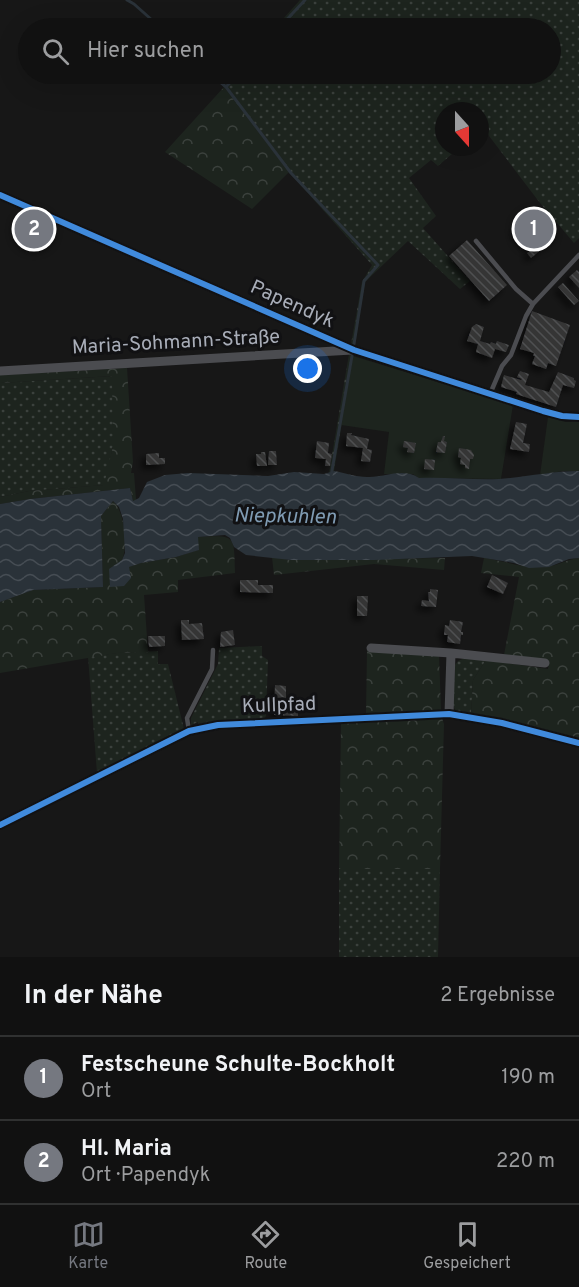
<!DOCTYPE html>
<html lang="de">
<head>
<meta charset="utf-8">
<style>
	:root { --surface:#111; --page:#1e1f1f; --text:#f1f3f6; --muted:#9c9d9f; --line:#303131; --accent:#757880 }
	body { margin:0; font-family:Overpass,sans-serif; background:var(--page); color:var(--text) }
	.compass { position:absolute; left:435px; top:102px; width:54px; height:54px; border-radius:50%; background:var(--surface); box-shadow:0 6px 24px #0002; rotate:159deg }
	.you { position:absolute; left:308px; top:369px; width:21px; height:21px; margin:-15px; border:4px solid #fff; border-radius:50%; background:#1a73e8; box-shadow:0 0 0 9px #1a73e833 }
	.badge { display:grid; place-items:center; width:39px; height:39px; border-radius:50%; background:var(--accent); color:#fff; font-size:20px; font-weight:700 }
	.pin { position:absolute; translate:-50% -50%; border:3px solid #fff; box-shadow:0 2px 6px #0006 }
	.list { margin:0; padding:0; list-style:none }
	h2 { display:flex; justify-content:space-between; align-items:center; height:78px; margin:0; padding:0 24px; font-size:26px }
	h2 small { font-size:20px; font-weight:400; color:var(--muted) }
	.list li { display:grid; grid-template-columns:39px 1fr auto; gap:18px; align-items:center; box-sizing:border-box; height:84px; padding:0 24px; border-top:2px solid var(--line) }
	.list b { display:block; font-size:22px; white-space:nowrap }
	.list p { margin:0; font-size:20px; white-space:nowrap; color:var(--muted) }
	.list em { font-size:20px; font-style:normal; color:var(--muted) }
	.icon { flex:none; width:33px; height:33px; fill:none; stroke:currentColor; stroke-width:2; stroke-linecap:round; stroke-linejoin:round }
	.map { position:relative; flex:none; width:579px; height:957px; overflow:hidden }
	.search { position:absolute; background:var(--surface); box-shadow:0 6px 24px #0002; left:18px; right:18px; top:18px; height:66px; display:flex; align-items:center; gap:15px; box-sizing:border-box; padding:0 21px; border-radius:33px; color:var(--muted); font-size:22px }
	.sheet { height:246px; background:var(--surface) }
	nav { display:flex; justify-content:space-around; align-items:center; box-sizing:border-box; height:84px; border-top:2px solid var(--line); background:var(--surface); font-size:16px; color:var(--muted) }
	nav a { display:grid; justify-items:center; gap:3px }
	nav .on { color:var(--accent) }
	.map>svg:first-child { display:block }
	.grass { fill:url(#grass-dots) }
	.forest { fill:url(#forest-crowns) }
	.green { fill:#1d241e }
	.water { fill:url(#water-waves) }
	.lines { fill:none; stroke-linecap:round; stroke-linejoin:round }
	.stream { stroke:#2a3239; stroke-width:3 }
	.building { fill:url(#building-back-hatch); filter:url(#shadow) }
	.service { stroke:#4b4c50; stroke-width:4.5 }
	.minor { stroke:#4b4c50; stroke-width:9 }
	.cycleway-casing { stroke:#111113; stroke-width:10 }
	.cycleway { stroke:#408adc; stroke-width:6 }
	.labels { text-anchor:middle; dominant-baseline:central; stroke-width:6; stroke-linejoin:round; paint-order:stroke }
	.street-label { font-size:20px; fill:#a8adb8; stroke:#111113 }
	.water-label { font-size:21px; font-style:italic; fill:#7f9bb3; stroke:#111113 }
</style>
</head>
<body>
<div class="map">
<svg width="579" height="957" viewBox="0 0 579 957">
	<defs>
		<pattern id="grass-dots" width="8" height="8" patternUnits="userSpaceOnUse" patternTransform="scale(1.5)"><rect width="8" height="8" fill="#1d241e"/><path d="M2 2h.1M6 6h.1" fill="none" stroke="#3b413d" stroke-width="1.8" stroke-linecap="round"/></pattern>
		<pattern id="forest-crowns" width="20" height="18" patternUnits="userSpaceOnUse" patternTransform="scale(1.5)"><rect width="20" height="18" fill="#1d241e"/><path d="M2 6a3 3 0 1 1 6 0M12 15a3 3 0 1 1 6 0" fill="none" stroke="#3b413d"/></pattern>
		<pattern id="water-waves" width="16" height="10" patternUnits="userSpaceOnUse" patternTransform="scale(1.5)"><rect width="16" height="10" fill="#2a3239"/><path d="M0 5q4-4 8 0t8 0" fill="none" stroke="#464d54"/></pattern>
		<pattern id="building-back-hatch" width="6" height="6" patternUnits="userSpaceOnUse" patternTransform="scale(1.5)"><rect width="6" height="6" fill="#353536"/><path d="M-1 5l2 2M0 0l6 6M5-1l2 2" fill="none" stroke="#4f5051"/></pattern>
		<filter id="shadow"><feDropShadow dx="-4.5" dy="4.5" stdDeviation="3" flood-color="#0009"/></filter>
	</defs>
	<rect width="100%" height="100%" fill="#171717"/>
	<path class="grass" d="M300 0H579V238L574 243 540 203 483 128 480 130V111H444V147H460L438 166 431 160 409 178 436 216 423 228 470 281 460 289 408 241 365 282 354 346 351 344 362 282 372 265 289 172 224 87 209 74H213L225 85 235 74H550V28H275Z
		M349 354 353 356 334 471 329 473Z
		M113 376V446L105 485 29 491 0 497V383Z
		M262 646V656L268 660 266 716 263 720 198 725V722L191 725V718L218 664 219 648Z
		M158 651V664H168L184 729 97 773 88 657 117 653Z
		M465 658 486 660 473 680 471 714 455 710 453 705 455 665 458 661Z
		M339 869H440L438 957H339Z"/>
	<path class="forest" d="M224 87 289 172 252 209 165 152Z
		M127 368 133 462 131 473H134L136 500 133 501 130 488 30 499 0 504V497L29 491 104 485 113 446 112 376 0 383V375Z
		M113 501C125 512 128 546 122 560L128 567 141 563 176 557 198 550V537C236 535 234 535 235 573L178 580V592L144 595 148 652 117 653 0 673V602L33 590 103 587 101 516Z
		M272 557 291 560 445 558 444 570 374 564 274 575Z
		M484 558C504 561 526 569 546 567 558 566 567 559 579 558V741L471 714 473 680 486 660 548 669 549 662 504 655 519 577 481 573Z
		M367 650 439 655 441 710 366 715Z
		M442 718 444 724 440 869H339L341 723Z"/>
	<path class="green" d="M353 356 513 405 501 479 418 478 413 474H384L389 432 341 425Z
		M548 417 566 422 579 421V471H563L540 475Z"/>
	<path class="water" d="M334 471C345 473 356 477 367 477 385 478 402 467 419 478 446 477 472 480 499 479 525 477 553 471 579 471V558L569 559 549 567 529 568 514 563 472 556 374 560H291L246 555 234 547 230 538 225 535 198 537 199 550 176 557 141 563 129 567 131 578 124 586 110 587 109 569 122 560 125 553 123 519 119 507 113 501 101 516 103 587 33 590 0 602V504L30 499 130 488 133 501 139 498 147 482 165 475 188 473 268 476 294 472 324 474Z"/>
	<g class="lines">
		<path class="stream" d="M127 0 134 4 161 28
			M279 28 305 0
			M211 74 226 87 291 173 378 265 364 281 354 344
			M226 87 238 74
			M331 476 352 356"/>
	</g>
	<path class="building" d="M536 212 555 235 548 242 542 235 529 246 515 230Z
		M467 240 507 285 489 301 449 256Z
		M538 245 542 249 531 258 527 253Z
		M577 270 579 272V288L569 277Z
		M563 283 579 301 574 305 558 287Z
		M532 311 570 325 556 366 548 363 546 369 532 364 535 356H533L534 353 520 349Z
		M476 324 484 327 480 341 490 344 491 342 496 344 497 341 509 345 506 352 495 349 492 358 476 352 478 344 467 341 472 327Z
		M520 371 529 374 525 385 549 392 558 372 574 378V380L576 381 574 388 563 385 556 407 516 394 517 392 501 387 504 375 521 380 522 379 517 377Z
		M516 422 527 424 523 443 530 444 529 452 510 449Z
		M347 433H352L351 435 369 439 367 449 372 450 370 462 361 461 363 448 346 446Z
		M443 436H445L444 441 447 442 445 453 436 452 438 442H441Z
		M317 441 329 443 328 453 332 454 330 466H325L326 459 315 458Z
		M404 441 416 443 414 453 407 452 408 448 403 447Z
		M459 448 471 450 474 455 473 459H470L469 469 465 468V465L460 464 461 458 458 457Z
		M269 451H276L277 465H268Z
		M261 452H265L267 466H257L256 454H261Z
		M159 453V458H165V464L146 465V454Z
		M425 459 435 460 434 470 424 469Z
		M492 575 508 583 503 594 487 587Z
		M240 580H258V585H273V593L240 592Z
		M430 589 438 590 436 607 421 606 422 600 429 601 428 592H430Z
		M357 596H368L367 616H357Z
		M181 620H189V624L202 623 204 639 182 640Z
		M450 620 463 622 461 632H463V635H461L460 644 447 642 448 635H444L445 625 449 626Z
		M233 630 235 645 220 647 221 632Z
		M148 636H165V646L149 647Z
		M275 685 286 686V700L292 701 291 709H298V716L274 715Z"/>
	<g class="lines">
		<path class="service" d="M476 241 516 289 533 304
			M490 394 502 366 511 355 526 316 533 304 579 255
			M189 731 187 718 212 669 213 650"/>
		<path class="minor" d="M0 195 354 350 543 411 562 416 579 417
			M0 371 352 350
			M371 648 451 653 545 663
			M449 714 451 653
			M0 825 189 731 218 725 449 714 502 723 579 743"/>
		<defs>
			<path id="cycleway" d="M0 195 354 350 543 411 562 416 579 417
				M0 825 189 731 218 725 449 714 502 723 579 743"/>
		</defs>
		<use href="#cycleway" class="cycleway-casing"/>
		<use href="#cycleway" class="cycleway"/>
	</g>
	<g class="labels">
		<g class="street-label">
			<text transform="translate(292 305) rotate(24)">Papendyk</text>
			<text transform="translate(176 343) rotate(-3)">Maria-Sohmann-Straße</text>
			<text transform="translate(279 706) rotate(-2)">Kullpfad</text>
		</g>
		<g class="water-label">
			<text transform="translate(285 517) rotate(1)">Niepkuhlen</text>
		</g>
	</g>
</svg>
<svg class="compass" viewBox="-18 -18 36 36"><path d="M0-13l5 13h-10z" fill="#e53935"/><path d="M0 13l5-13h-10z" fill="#9c9d9f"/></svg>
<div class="you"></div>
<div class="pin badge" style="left:534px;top:229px">1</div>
<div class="pin badge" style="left:34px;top:229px">2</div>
<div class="search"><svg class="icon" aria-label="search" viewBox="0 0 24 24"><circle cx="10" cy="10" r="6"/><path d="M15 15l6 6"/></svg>Hier suchen</div>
</div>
<section class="sheet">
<h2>In der Nähe<small>2 Ergebnisse</small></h2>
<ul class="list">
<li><span class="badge">1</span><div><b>Festscheune Schulte-Bockholt</b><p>Ort</p></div><em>190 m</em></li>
<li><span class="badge">2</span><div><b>Hl. Maria</b><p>Ort · Papendyk</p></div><em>220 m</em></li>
</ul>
</section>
<nav>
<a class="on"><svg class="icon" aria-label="map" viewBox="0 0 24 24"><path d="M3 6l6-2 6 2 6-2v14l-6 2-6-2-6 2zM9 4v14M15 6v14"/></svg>Karte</a>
<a><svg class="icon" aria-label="directions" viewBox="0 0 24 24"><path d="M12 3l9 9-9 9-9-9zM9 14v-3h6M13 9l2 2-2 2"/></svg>Route</a>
<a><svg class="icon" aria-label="saved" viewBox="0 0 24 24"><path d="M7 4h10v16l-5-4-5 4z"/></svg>Gespeichert</a>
</nav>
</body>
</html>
